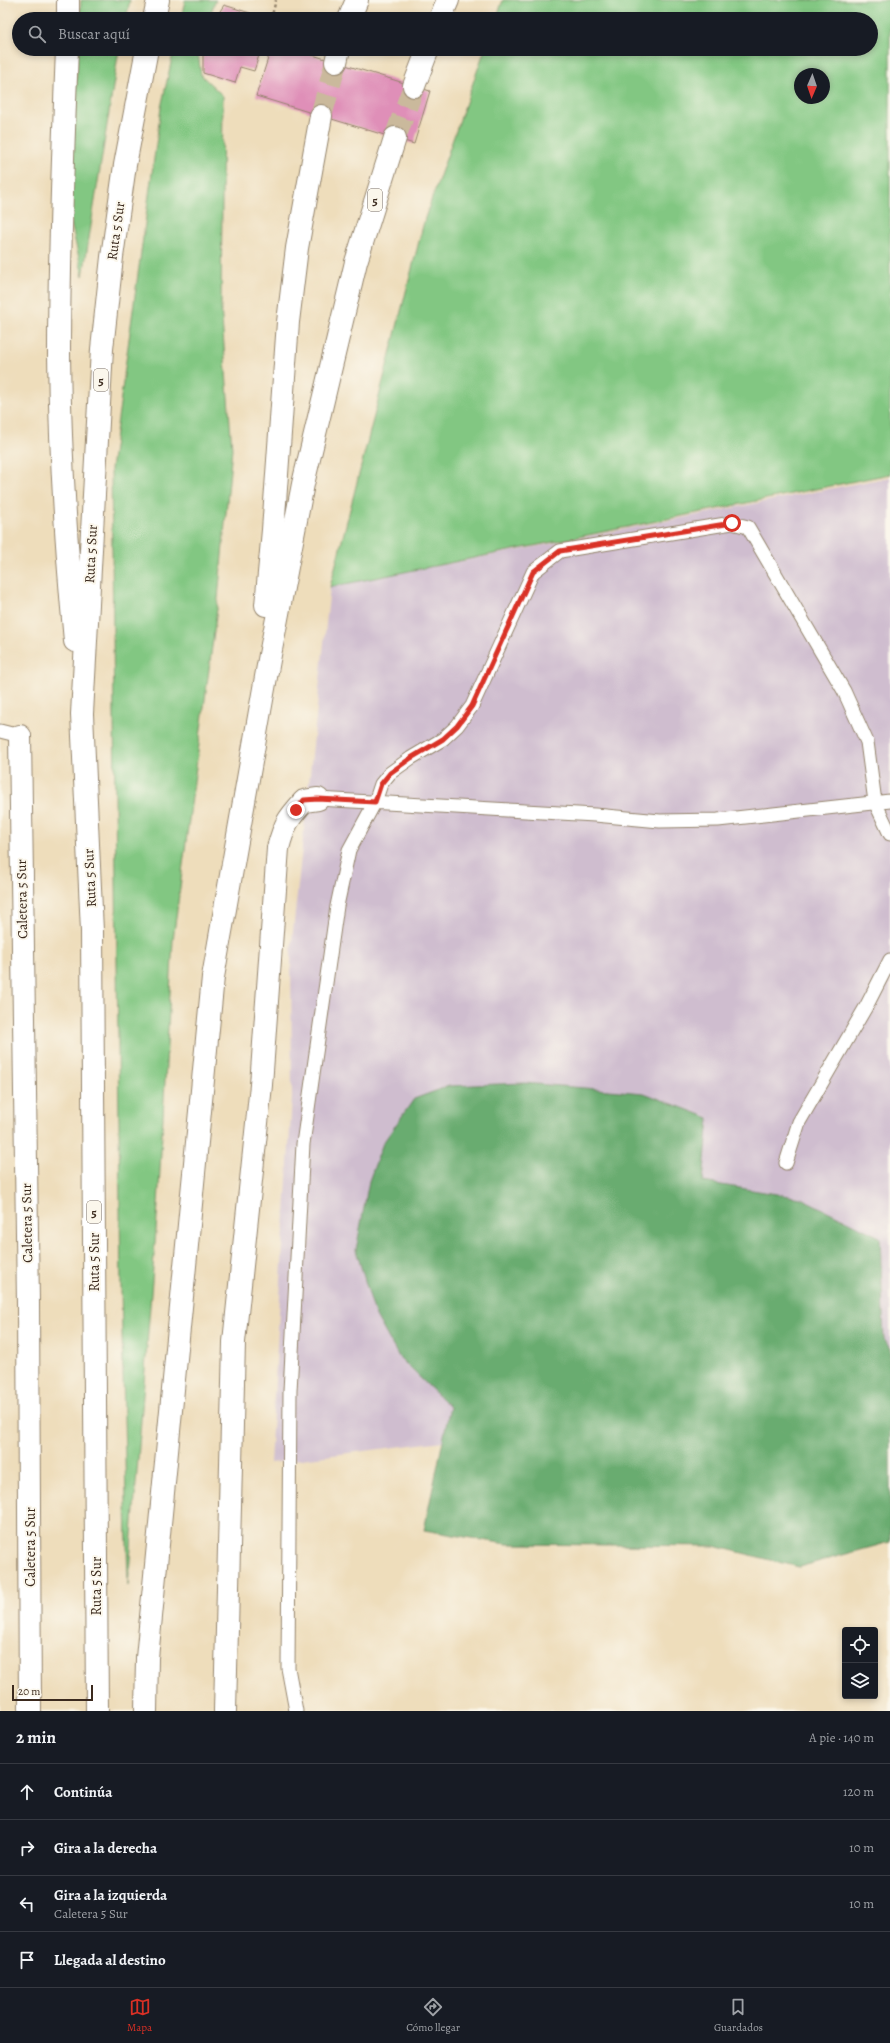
<!DOCTYPE html>
<html lang="es">
<head>
<meta charset="utf-8">
<style>
	:root { --surface:#171b24; --page:#242831; --text:#f1f3f6; --muted:#9ea1a6; --line:#363941; --accent:#d93025 }
	body { margin:0; font-family:Alegreya,serif; background:var(--page); color:var(--text) }
	.controls { position:absolute; right:12px; bottom:12px; display:grid; overflow:hidden; border-radius:4px; box-shadow:0 2px 6px #0003 }
	.controls button { width:36px; height:36px; display:grid; place-items:center; padding:0; border:0; border-bottom:1px solid var(--line); background:var(--surface); color:var(--text); font:20px sans-serif }
	.compass { position:absolute; left:794px; top:68px; width:36px; height:36px; border-radius:50%; background:var(--surface); box-shadow:0 2px 6px #0003; rotate:182deg }
	.scale { position:absolute; left:12px; bottom:10px; width:81px; box-sizing:border-box; padding-left:4px; border:2px solid #3b2a1e; border-top:0; font-size:11px; line-height:14px; white-space:nowrap; color:#3b2a1e; -webkit-text-stroke:3px #fbf7ec; paint-order:stroke }
	.stop { position:absolute; width:12px; height:12px; margin:-9px; border:3px solid #d93025; border-radius:50%; background:#fff }
	.stop.end { background:#d93025; border-color:#fff; box-shadow:0 1px 4px #0008 }
	.list { margin:0; padding:0; list-style:none }
	h2 { display:flex; justify-content:space-between; align-items:center; height:52px; margin:0; padding:0 16px; font-size:17px }
	h2 small { font-size:13px; font-weight:400; color:var(--muted) }
	.list li { display:grid; grid-template-columns:26px 1fr auto; gap:12px; align-items:center; box-sizing:border-box; height:56px; padding:0 16px; border-top:1px solid var(--line) }
	.list b { display:block; font-size:15px; white-space:nowrap }
	.list p { margin:0; font-size:13px; white-space:nowrap; color:var(--muted) }
	.list em { font-size:13px; font-style:normal; color:var(--muted) }
	.icon { flex:none; width:22px; height:22px; fill:none; stroke:currentColor; stroke-width:2; stroke-linecap:round; stroke-linejoin:round }
	.map { position:relative; flex:none; width:890px; height:1711px; overflow:hidden }
	.search { position:absolute; background:var(--surface); box-shadow:0 2px 6px #0003; left:12px; right:12px; top:12px; height:44px; display:flex; align-items:center; gap:10px; box-sizing:border-box; padding:0 14px; border-radius:22px; color:var(--muted); font-size:15px }
	.sheet { height:276px; background:var(--surface) }
	nav { display:flex; justify-content:space-around; align-items:center; box-sizing:border-box; height:56px; border-top:1px solid var(--line); background:var(--surface); font-size:11px; color:var(--muted) }
	nav a { display:grid; justify-items:center; gap:2px }
	nav .on { color:var(--accent) }
	.map>svg:first-child { display:block }
	.industrial { fill:#cfbdcf }
	.green { fill:#82c782; stroke:#5e7850; fill-rule:evenodd }
	.forest { fill:#69ac70; stroke:#526b47 }
	.building { fill:#df8fb8 }
	.lines { fill:none; stroke-linecap:round; stroke-linejoin:round }
	.motorway-tunnel { stroke:#cab99c; stroke-width:22; stroke-dasharray:22 11; stroke-linecap:butt }
	.service-casing { stroke:#94846c; stroke-width:15 }
	.minor-casing { stroke:#94846c; stroke-width:24 }
	.motorway-casing { stroke:#94846c; stroke-width:24 }
	.path { stroke:#94846c; stroke-width:2.5; stroke-dasharray:3 3; stroke-linecap:butt }
	.service { stroke:#fff; stroke-width:13 }
	.minor { stroke:#fff; stroke-width:22 }
	.motorway { stroke:#fff; stroke-width:22 }
	.route { stroke:#d93025; stroke-width:5 }
	.labels { text-anchor:middle; dominant-baseline:central; stroke-width:4; stroke-linejoin:round; paint-order:stroke }
	.shield { fill:#fbf7ec; stroke:#75685c; stroke-width:1 }
	.shield-label { font-size:13px; font-weight:bold; fill:#3b2a1e }
	.street-label { font-size:14px; fill:#3b2a1e; stroke:#fbf7ec }
</style>
</head>
<body>
<div class="map">
<svg width="890" height="1711" viewBox="0 0 890 1711">
	<rect width="100%" height="100%" fill="#fbf7ec"/>
	<filter id="ink" filterUnits="userSpaceOnUse"><feTurbulence type="fractalNoise" baseFrequency=".025" numOctaves="2"/><feDisplacementMap in="SourceGraphic" scale="8" xChannelSelector="R" yChannelSelector="G"/><feConvolveMatrix kernelMatrix="1 2 1 2 8 2 1 2 1" color-interpolation-filters="sRGB"/></filter>
	<filter id="wash" filterUnits="userSpaceOnUse"><feTurbulence type="fractalNoise" baseFrequency=".012" numOctaves="4" result="noise"/><feDisplacementMap in="SourceGraphic" scale="16" xChannelSelector="R" yChannelSelector="G"/><feGaussianBlur stdDeviation="0.9" result="paint"/><feColorMatrix in="noise" values="0 0 0 0 0 0 0 0 0 0 0 0 0 0 0 0 0 1.4 0 .05"/><feComposite in="paint" operator="in"/></filter>
	<g filter="url(#wash)">
		<rect width="100%" height="100%" fill="#edb"/>
		<path class="industrial" d="M890 477V1384L270 1463 292 1097 291 950 330 587Z"/>
		<path class="green" d="M81 0H130L126 19H80Z
			M185 0H216L209 17 197 16 196 19H181Z
			M503 0H890V474L330 587 425 218 485 49H871V19H496ZM800 74H824V98H800Z
			M78 49H119L83 276 69 214Z
			M174 49H192L198 53 201 75 223 96 221 307 232 449 217 609 173 940 158 1205 128 1586 121 1290 111 469 161 108Z"/>
		<path class="forest" d="M524 1083 644 1093 709 1118 703 1182 801 1198 880 1237 884 1339 890 1349V1542L799 1567 714 1546 506 1544 424 1530 450 1407 399 1357 375 1314 356 1250 369 1181 383 1143 414 1099 449 1086Z"/>
		<g id="blocks">
			<path class="building" d="M224 5 250 13 249 19H215Z
				M203 49H261L254 71 240 67 235 83 203 73Z
				M271 49H293L430 91 414 144 256 96Z"/>
		</g>
	</g>
	<g filter="url(#ink)">
		<use href="#blocks" fill-opacity="0" stroke="#94846c" stroke-width="1"/>
		<g class="lines">
			<path class="motorway-tunnel" d="M321 116 336 62
				M395 138 414 86"/>
			<defs>
				<path id="service" d="M0 731 20 736
					M318 799 595 815 660 821 718 820 890 801
					M786 1163 799 1122 867 1005 890 960
					M296 1711 288 1668 290 1391 303 1144 337 906 349 850 375 802 381 784 390 773 411 758 443 739 457 726 472 706 533 572 560 551 732 523 748 527 844 691 867 742 875 802 890 834"/>
				<path id="minor" d="M20 736 28 1304 30 1711
					M225 1711 234 1342 261 1085 278 848C285 823 287 820 304 801L318 799"/>
				<path id="motorway" d="M68 19V0
					M154 19 158 0
					M349 19 357 0
					M440 19 448 0
					M67 49C63 151 59 252 59 354 60 450 66 546 75 641
					M336 62 339 49
					M414 86 428 49
					M266 605 273 530 288 322 297 248 321 116
					M97 1711 92 931 82 714 102 349 112 257 125 165 147 49
					M146 1711 147 1658 213 977 269 660 303 484 356 262 395 138"/>
			</defs>
			<use href="#service" class="service-casing"/>
			<use href="#minor" class="minor-casing"/>
			<use href="#motorway" class="motorway-casing"/>
			<path class="path" d="M271 19 276 0"/>
			<use href="#service" class="service"/>
			<use href="#minor" class="minor"/>
			<use href="#motorway" class="motorway"/>
		</g>
	</g>
	<g class="lines" filter="url(#ink)">
		<path class="route" d="M296 810 304 800 318 799 375 802 381 784 390 773 411 758 443 739 457 726 472 706 533 572 560 551 732 523"/>
	</g>
	<g class="labels">
		<g class="shield">
			<rect x="368" y="189" width="14" height="22" rx="3"/>
			<rect x="94" y="369" width="14" height="22" rx="3"/>
			<rect x="87" y="1201" width="14" height="22" rx="3"/>
		</g>
		<g class="shield-label">
			<text x="375" y="200">5</text>
			<text x="101" y="380">5</text>
			<text x="94" y="1212">5</text>
		</g>
		<g class="street-label">
			<text transform="translate(116 231) rotate(-82)">Ruta 5 Sur</text>
			<text transform="translate(91 554) rotate(-87)">Ruta 5 Sur</text>
			<text transform="translate(90 878) rotate(-93)">Ruta 5 Sur</text>
			<text transform="translate(22 899) rotate(-91)">Caletera 5 Sur</text>
			<text transform="translate(27 1223) rotate(-91)">Caletera 5 Sur</text>
			<text transform="translate(94 1262) rotate(-90)">Ruta 5 Sur</text>
			<text transform="translate(30 1547) rotate(-90)">Caletera 5 Sur</text>
			<text transform="translate(96 1586) rotate(-90)">Ruta 5 Sur</text>
		</g>
	</g>
</svg>
<div class="controls">
<button><svg class="icon" aria-label="locate" viewBox="0 0 24 24"><circle cx="12" cy="12" r="6"/><path d="M12 2v4M12 18v4M2 12h4M18 12h4"/></svg></button>
<button><svg class="icon" aria-label="layers" viewBox="0 0 24 24"><path d="M12 4l9 5-9 5-9-5zM3 14l9 5 9-5"/></svg></button>
</div>
<svg class="compass" viewBox="-18 -18 36 36"><path d="M0-13l5 13h-10z" fill="#e53935"/><path d="M0 13l5-13h-10z" fill="#9ea1a6"/></svg>
<div class="scale">20 m</div>
<div class="stop" style="left:732px;top:523px"></div>
<div class="stop end" style="left:296px;top:810px"></div>
<div class="search"><svg class="icon" aria-label="search" viewBox="0 0 24 24"><circle cx="10" cy="10" r="6"/><path d="M15 15l6 6"/></svg>Buscar aquí</div>
</div>
<section class="sheet">
<h2>2 min<small>A pie · 140 m</small></h2>
<ul class="list">
<li><svg class="icon" aria-label="ahead" viewBox="0 0 24 24"><path d="M12 20V5M6 11l6-6 6 6"/></svg><div><b>Continúa</b></div><em>120 m</em></li>
<li><svg class="icon" aria-label="right" viewBox="0 0 24 24"><path d="M7 20v-9h11M14 6l5 5-5 5"/></svg><div><b>Gira a la derecha</b></div><em>10 m</em></li>
<li><svg class="icon" aria-label="left" viewBox="0 0 24 24"><path d="M17 20v-9H6M10 6l-5 5 5 5"/></svg><div><b>Gira a la izquierda</b><p>Caletera 5 Sur</p></div><em>10 m</em></li>
<li><svg class="icon" aria-label="arrive" viewBox="0 0 24 24"><path d="M6 21V4h12l-3 4 3 4H6"/></svg><div><b>Llegada al destino</b></div></li>
</ul>
</section>
<nav>
<a class="on"><svg class="icon" aria-label="map" viewBox="0 0 24 24"><path d="M3 6l6-2 6 2 6-2v14l-6 2-6-2-6 2zM9 4v14M15 6v14"/></svg>Mapa</a>
<a><svg class="icon" aria-label="directions" viewBox="0 0 24 24"><path d="M12 3l9 9-9 9-9-9zM9 14v-3h6M13 9l2 2-2 2"/></svg>Cómo llegar</a>
<a><svg class="icon" aria-label="saved" viewBox="0 0 24 24"><path d="M7 4h10v16l-5-4-5 4z"/></svg>Guardados</a>
</nav>
</body>
</html>
